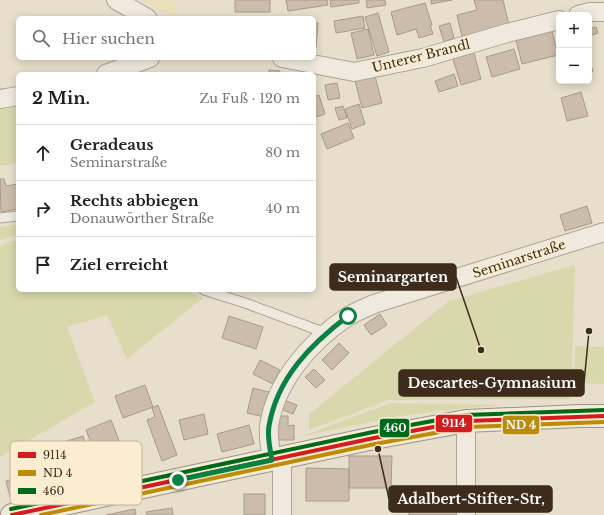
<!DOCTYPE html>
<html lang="de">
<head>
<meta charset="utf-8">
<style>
	:root { --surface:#fff; --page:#f2f2f2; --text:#202124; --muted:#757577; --line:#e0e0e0 }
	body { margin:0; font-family:"Libre Baskerville",serif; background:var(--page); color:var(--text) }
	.controls { position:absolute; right:12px; top:12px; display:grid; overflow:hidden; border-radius:6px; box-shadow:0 2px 10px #0003 }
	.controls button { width:36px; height:36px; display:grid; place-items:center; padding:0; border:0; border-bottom:1px solid var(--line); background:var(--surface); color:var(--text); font:20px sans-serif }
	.stop { position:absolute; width:12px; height:12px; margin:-9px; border:3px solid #0b8043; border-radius:50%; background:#fff }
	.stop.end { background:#0b8043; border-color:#fff; box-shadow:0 1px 4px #0008 }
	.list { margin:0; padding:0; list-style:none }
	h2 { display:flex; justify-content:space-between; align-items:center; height:52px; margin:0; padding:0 16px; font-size:17px }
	h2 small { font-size:13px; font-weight:400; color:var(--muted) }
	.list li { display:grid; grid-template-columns:26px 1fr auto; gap:12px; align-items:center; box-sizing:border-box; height:56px; padding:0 16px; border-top:1px solid var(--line) }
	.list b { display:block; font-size:15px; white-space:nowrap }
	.list p { margin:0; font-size:13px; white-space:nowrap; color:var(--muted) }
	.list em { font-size:13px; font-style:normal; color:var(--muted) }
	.icon { flex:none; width:22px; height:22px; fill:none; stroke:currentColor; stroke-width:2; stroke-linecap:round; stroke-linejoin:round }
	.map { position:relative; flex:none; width:604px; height:515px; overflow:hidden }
	.search { position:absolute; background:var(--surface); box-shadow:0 2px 10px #0003; left:16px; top:16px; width:300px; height:44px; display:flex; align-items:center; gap:10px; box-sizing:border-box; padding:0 14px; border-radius:6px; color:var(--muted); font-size:15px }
	.panel { position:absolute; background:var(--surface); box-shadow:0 2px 10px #0003; left:16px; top:72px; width:300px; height:220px; border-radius:6px }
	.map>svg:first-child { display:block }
	.farmland { fill:#e9e0ba }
	.green { fill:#d8d8ac }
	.building { fill:#ccbcac; stroke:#a89a8b }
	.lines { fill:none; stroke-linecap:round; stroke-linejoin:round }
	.lane-casing { stroke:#aca495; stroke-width:11 }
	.street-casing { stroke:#aca495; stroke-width:20 }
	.secondary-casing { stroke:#9c9385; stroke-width:24 }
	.lane { stroke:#efe9de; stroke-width:9 }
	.street { stroke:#efe9de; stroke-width:18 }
	.secondary { stroke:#efe9de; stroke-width:22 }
	.bus-1-casing { stroke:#faedd0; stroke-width:7 }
	.bus-2-casing { stroke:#faedd0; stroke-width:7 }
	.bus-3-casing { stroke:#faedd0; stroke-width:7 }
	.bus-1 { stroke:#d41c20; stroke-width:4 }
	.bus-2 { stroke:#bb8b0a; stroke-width:4 }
	.bus-3 { stroke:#01691a; stroke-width:4 }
	.route { stroke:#0b8043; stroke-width:5 }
	.labels { text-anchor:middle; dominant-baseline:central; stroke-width:3.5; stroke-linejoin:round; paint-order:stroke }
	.street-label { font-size:13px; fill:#3d2b1c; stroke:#faedd0 }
	.key { fill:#faedd0; stroke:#c1b39a; stroke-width:1 }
	.key-label { font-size:11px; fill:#3d2b1c }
	.leader { fill:none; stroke:#3d2b1c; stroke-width:1.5 }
	.callout-dot { fill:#3d2b1c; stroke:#faedd0; stroke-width:1.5 }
	.callout { fill:#3d2b1c; stroke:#3d2b1c; stroke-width:1.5 }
	.callout-label { font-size:14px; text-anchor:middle; font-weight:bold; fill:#fff }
	.line-badge { stroke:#faedd0; stroke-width:1.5 }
	.badge-label { font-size:11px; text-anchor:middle; font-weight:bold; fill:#fff }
</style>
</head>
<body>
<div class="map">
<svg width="604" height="515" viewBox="0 0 604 515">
	<rect width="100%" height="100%" fill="#e7dfcc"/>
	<path class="farmland" d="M142 0H175L177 18H175Z"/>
	<path class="green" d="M18 103V163L0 166V106Z
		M18 224V235L0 240V227Z
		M18 240V290H185L203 298 127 359 107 315 67 327 95 402 0 457V246L8 242Z
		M575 265 571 399 389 400 309 430V414L449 301Z
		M575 346 604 347V384L574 383Z
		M390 403 501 405 446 410 395 417 303 436Z"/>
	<path class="building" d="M235 0H270V12H235Z
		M286 0H327L328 5 288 11Z
		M330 0H359V3L331 7Z
		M366 0H385L386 5 367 8Z
		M431 0H452L431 4Z
		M474 0H503L509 25 462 37 457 15 477 10Z
		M425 3 432 25H430L433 34 419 38 416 29 397 35 391 12Z
		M378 13 389 52 377 56 365 17Z
		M363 16 365 28 336 33 334 21Z
		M314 22 318 23 316 48H314Z
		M450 23 454 38 444 42 439 26Z
		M596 27 598 33 589 36V29Z
		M368 29 374 55 357 59 351 33Z
		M552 31 558 55 522 64 516 40Z
		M514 49 520 69 492 77 486 57Z
		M473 50 481 79 461 85 452 56Z
		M589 61 593 71 589 73Z
		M269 70 280 71 279 74H269Z
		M454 74 458 86 439 92 435 81Z
		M375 76 382 103 362 108 355 81Z
		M337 83 340 98 328 100 325 85Z
		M581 92 588 116 567 121 561 98Z
		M319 95 325 114 316 117 314 111V97Z
		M359 104 365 124 352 129 345 109Z
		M343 106 347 118 339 120 335 108Z
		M348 123 354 138 327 149 321 134Z
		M0 179H4L6 186 18 184V209L1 212Z
		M587 206 592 223 565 231 560 215Z
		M380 314 387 325 371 335 364 325Z
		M229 316 263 327 256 349 222 338Z
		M339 343 349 353 332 370 322 360Z
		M260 360 280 370 273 384 253 374Z
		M314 369 325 380 316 388 305 377Z
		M145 385 153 407 123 418 115 396Z
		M253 388 269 392 264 417 247 413Z
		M284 400 297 405 293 414 280 409Z
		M158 405 177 455 162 461 147 420 155 417 152 408Z
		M204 414 208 434 184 440 179 420Z
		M279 416H288V426L294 425V440H277L276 426H279Z
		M111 420 120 443 95 453 86 430Z
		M249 425 254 444 222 452 217 434Z
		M83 436 95 475 58 484 54 467 74 462 67 441Z
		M349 456H392L391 488H349Z
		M306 468 349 469V501H306Z
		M46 470 51 486 10 497 6 481Z
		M244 494H265V515H244Z
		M458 496 459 515H409L408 499Z
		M172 508 173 515H147L146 512Z
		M135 509 136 515H106Z"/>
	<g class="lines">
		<defs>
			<path id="lane" d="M0 218 18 216
				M204 290 245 303 326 333"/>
			<path id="street" d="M116 0 147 18
				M578 15 590 12H604
				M282 58 354 72 423 58 507 33 559 20
				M106 74 150 58
				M0 99 18 96
				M282 458V515
				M272 460C270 449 268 437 269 426 276 381 310 342 347 317 355 312 365 308 374 304L604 232
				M466 515V421"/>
			<path id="secondary" d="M12 515 374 438 466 421 579 416H604"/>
		</defs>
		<use href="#lane" class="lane-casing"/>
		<use href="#street" class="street-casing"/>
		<use href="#secondary" class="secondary-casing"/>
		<use href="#lane" class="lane"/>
		<use href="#street" class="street"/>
		<use href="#secondary" class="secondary"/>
		<defs>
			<path id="bus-1" d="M12 515 374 438 466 421 604 416"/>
			<path id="bus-2" d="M41 515 375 444 467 427 604 422"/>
			<path id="bus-3" d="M11 509 373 432 465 415 604 410"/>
		</defs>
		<use href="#bus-1" class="bus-1-casing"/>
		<use href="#bus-2" class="bus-2-casing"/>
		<use href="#bus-3" class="bus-3-casing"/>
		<use href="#bus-1" class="bus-1"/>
		<use href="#bus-2" class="bus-2"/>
		<use href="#bus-3" class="bus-3"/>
	</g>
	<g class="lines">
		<path class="route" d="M178 480 272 460C270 449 267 437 269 426 277 378 311 344 348 316"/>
	</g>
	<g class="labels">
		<g class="street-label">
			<text transform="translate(421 56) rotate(-14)">Unterer Brandl</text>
			<text transform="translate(519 259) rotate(-18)">Seminarstraße</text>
		</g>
	</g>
	<rect x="10" y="441" width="132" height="64" rx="6" class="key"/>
	<rect x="18" y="452" width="18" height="6" fill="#d41c20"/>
	<rect x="18" y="470" width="18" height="6" fill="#bb8b0a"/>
	<rect x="18" y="488" width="18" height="6" fill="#01691a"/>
	<g class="key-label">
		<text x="43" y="459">9114</text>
		<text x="43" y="477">ND 4</text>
		<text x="43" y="495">460</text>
	</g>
	<path class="leader" d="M481 350L456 277M589 331L584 383M378 449L389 499"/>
	<g class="callout-dot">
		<circle cx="481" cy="350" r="4"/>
		<circle cx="589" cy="331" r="4"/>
		<circle cx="378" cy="449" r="4"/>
	</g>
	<g class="callout">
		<rect x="330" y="264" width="126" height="26" rx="4"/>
		<rect x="399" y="370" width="185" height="26" rx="4"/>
		<rect x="389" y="486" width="163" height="26" rx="4"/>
	</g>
	<g class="callout-label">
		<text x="393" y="282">Seminargarten</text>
		<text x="492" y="388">Descartes-Gymnasium</text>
		<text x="471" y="504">Adalbert-Stifter-Str,</text>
	</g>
	<g class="line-badge">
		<rect x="435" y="414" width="38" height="19" rx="4" fill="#d41c20"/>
		<rect x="502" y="415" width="38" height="20" rx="4" fill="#bb8b0a"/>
		<rect x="379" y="418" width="31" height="20" rx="4" fill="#01691a"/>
	</g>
	<g class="badge-label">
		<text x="454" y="427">9114</text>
		<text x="521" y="429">ND 4</text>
		<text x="395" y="432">460</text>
	</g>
</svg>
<div class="controls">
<button>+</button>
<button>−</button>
</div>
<div class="stop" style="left:348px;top:316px"></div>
<div class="stop end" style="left:178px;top:480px"></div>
<div class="search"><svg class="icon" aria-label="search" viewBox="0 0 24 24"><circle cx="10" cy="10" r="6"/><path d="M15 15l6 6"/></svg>Hier suchen</div>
<section class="panel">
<h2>2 Min.<small>Zu Fuß · 120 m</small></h2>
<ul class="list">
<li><svg class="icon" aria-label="ahead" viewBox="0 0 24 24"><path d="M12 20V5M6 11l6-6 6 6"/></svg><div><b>Geradeaus</b><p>Seminarstraße</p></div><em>80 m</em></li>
<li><svg class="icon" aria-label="right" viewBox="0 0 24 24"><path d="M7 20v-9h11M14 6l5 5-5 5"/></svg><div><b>Rechts abbiegen</b><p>Donauwörther Straße</p></div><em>40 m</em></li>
<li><svg class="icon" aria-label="arrive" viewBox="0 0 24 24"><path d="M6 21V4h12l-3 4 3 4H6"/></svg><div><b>Ziel erreicht</b></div></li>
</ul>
</section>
</div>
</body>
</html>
